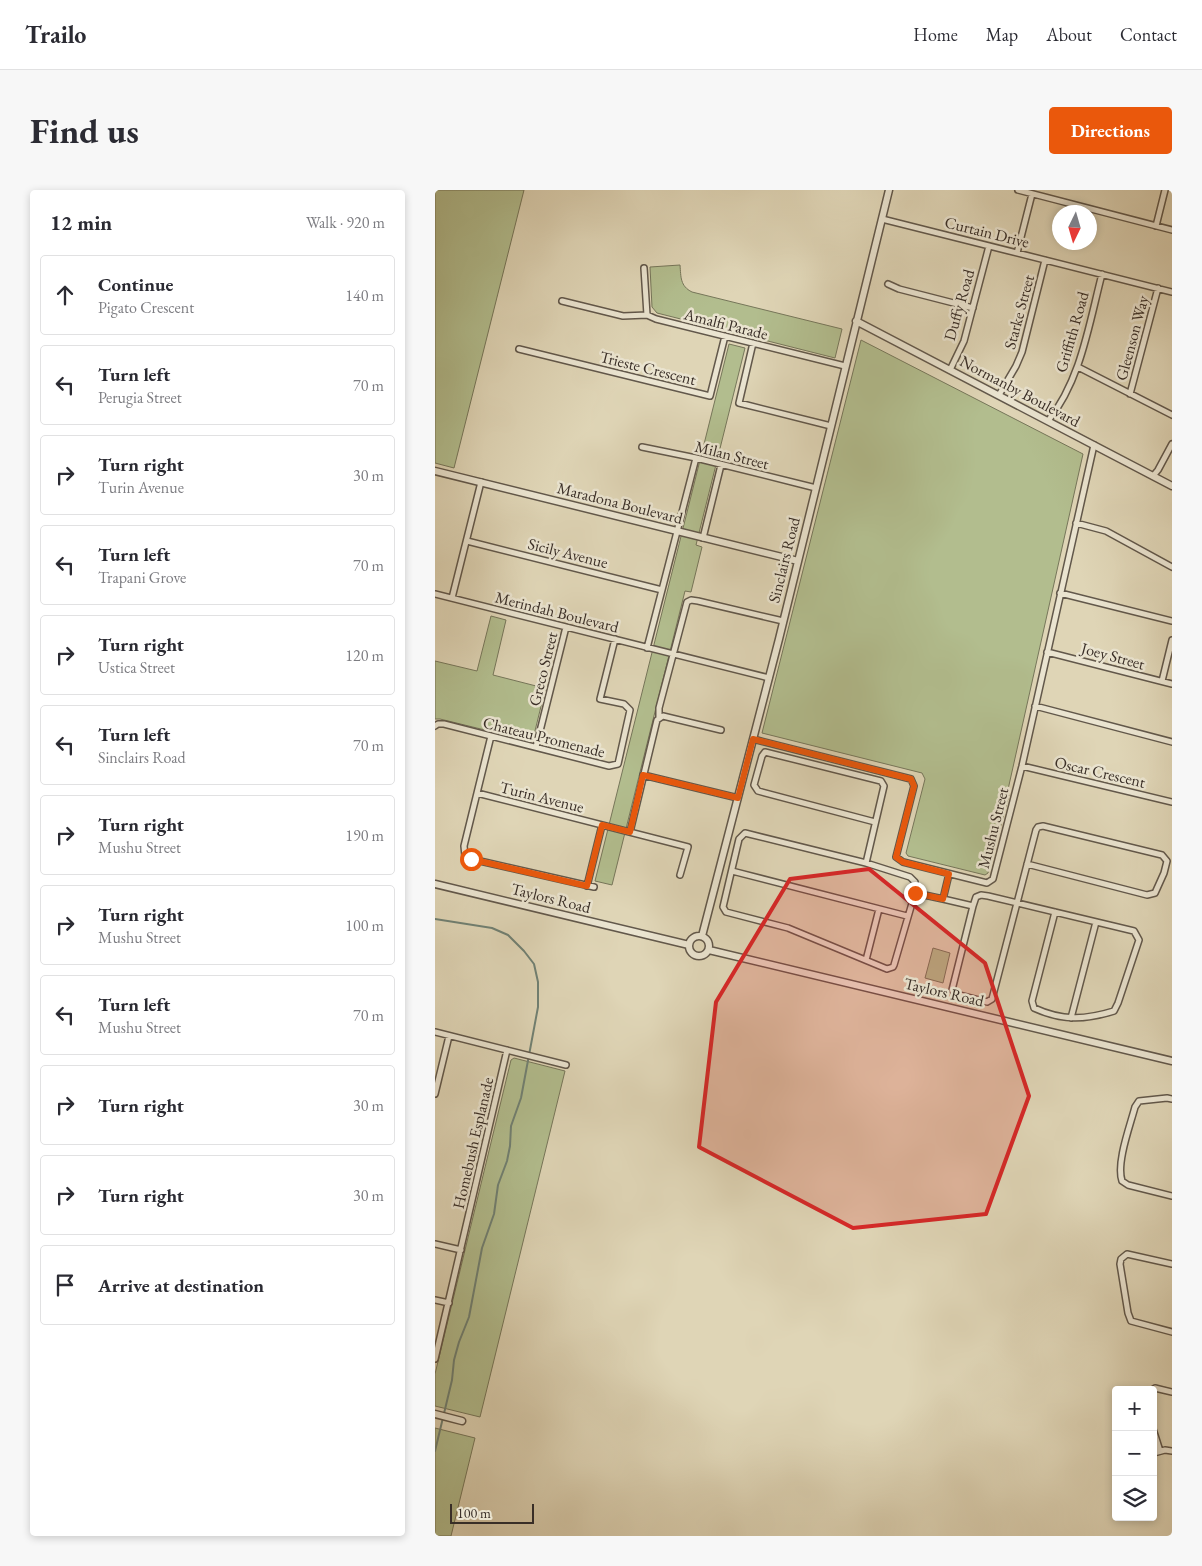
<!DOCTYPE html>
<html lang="en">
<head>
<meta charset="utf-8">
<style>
	:root { --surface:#fff; --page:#f7f7f7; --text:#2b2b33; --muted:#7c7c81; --line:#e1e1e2; --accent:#ea580c }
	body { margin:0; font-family:"EB Garamond",serif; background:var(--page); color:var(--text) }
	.controls { position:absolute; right:15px; bottom:15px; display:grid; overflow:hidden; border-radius:5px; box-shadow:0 2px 8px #0003 }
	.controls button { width:45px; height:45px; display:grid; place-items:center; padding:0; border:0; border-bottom:1px solid var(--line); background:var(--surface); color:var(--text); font:25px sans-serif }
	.compass { position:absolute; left:617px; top:15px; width:45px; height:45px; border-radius:50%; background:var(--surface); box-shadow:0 2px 8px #0003; rotate:185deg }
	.scale { position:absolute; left:15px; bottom:12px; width:84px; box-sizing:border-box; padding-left:5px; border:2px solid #392e27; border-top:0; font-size:14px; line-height:18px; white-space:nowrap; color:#392e27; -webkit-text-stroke:4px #eae4d0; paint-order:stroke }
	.stop { position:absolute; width:15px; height:15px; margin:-11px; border:4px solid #ea580c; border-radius:50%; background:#fff }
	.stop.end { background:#ea580c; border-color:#fff; box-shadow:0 1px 5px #0008 }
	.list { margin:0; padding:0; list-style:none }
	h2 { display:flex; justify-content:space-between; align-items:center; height:65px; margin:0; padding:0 20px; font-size:21px }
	h2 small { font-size:16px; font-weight:400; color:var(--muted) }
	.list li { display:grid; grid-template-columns:32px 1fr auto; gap:15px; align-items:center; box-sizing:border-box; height:80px; margin:0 10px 10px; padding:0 10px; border:1px solid var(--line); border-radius:5px }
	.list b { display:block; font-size:19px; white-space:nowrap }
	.list p { margin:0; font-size:16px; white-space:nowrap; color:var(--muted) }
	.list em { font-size:16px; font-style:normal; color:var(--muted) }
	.icon { flex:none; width:28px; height:28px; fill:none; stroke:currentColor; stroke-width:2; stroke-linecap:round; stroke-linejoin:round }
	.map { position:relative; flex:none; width:737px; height:1346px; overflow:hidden; border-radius:5px }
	header { display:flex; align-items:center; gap:30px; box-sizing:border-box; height:70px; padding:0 25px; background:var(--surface); border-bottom:1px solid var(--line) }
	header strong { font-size:24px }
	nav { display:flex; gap:28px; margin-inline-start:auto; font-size:18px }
	.intro { display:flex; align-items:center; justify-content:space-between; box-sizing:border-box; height:120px; padding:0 30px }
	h1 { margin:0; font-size:35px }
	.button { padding:12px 22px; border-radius:5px; background:var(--accent); color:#fff; font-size:18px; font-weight:700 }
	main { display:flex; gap:30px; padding:0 30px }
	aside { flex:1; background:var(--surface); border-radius:5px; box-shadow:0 2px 8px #0003 }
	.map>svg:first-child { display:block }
	.green { fill:#b2bd8e; stroke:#76765a }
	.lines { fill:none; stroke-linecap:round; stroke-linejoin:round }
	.stream { stroke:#708174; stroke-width:2 }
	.minor-casing { stroke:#62584b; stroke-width:8 }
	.tertiary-casing { stroke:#62584b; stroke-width:9 }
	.minor { stroke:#eae4d0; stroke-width:5 }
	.tertiary { stroke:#eae4d0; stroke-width:6 }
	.route { stroke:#ea580c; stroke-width:6 }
	.marked { fill:#d62828; fill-opacity:0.2; stroke:#d62828; stroke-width:4; stroke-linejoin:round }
	.labels { text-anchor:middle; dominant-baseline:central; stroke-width:5; stroke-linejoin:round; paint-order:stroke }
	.street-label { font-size:16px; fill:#392e27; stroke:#eae4d0 }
</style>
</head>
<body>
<header>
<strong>Trailo</strong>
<nav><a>Home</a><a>Map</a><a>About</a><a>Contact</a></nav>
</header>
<div class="intro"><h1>Find us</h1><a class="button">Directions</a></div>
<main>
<aside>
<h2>12 min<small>Walk · 920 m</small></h2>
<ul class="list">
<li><svg class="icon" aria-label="ahead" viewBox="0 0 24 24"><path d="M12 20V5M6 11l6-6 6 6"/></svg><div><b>Continue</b><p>Pigato Crescent</p></div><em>140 m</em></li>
<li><svg class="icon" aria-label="left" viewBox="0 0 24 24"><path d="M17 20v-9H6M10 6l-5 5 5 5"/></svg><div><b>Turn left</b><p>Perugia Street</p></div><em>70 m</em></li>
<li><svg class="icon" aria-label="right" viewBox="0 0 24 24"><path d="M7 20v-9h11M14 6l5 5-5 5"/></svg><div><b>Turn right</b><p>Turin Avenue</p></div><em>30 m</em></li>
<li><svg class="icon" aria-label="left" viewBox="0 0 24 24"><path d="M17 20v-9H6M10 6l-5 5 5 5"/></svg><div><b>Turn left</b><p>Trapani Grove</p></div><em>70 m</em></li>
<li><svg class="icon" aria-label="right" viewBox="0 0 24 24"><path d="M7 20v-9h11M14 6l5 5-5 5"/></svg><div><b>Turn right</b><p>Ustica Street</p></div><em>120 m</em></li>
<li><svg class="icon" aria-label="left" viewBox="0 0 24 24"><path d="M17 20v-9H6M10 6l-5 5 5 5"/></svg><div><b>Turn left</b><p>Sinclairs Road</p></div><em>70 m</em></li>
<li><svg class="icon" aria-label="right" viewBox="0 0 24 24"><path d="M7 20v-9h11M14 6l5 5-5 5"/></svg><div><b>Turn right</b><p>Mushu Street</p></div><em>190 m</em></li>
<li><svg class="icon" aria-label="right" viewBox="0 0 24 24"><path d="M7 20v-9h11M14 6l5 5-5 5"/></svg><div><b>Turn right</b><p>Mushu Street</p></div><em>100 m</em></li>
<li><svg class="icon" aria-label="left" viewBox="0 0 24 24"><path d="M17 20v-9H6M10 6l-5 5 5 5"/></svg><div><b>Turn left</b><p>Mushu Street</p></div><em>70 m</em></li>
<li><svg class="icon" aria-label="right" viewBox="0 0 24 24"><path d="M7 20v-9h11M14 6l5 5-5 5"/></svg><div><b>Turn right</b></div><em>30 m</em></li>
<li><svg class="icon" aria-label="right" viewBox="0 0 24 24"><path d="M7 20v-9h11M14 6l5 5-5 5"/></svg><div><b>Turn right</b></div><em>30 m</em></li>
<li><svg class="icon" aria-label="arrive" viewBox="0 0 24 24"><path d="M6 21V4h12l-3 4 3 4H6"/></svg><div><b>Arrive at destination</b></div></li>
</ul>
</aside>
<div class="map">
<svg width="737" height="1346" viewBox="0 0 737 1346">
	<rect width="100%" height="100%" fill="#dfd5b6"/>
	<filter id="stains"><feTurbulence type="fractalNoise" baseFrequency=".004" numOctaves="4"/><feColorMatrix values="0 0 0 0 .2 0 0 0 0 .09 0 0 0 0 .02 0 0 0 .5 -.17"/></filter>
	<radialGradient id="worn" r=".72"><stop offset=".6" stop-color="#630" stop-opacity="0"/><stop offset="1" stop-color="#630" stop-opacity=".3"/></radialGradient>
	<path class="green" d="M0 0H89L19 278 0 273Z
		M245 75C246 87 245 96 257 102L407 139 400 168 222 123 217 117 215 77Z
		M426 150 648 264 572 604 574 605 553 683 550 685 473 666 471 663 490 589 487 583 327 543Z
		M294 154 310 158 261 355 267 357 256 402 250 401 177 695 160 691Z
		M56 426 71 430 58 485 109 498 110 500 98 549 95 551 5 529H0V471L42 481Z
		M498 758 515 763 508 793 490 788Z
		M79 868 130 881 45 1227 0 1216V1184L76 870Z
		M0 1238 40 1248 16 1346H0Z"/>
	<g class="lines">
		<path class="stream" d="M0 729 57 738 73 745 89 761 99 774 103 792V817L86 908 76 936 75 956 72 971 63 995 59 1024 47 1058 34 1127 24 1152 19 1170 17 1190 0 1261"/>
		<defs>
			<path id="minor" d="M583 0 737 40
				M447 29 737 102
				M721 36 730 0
				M582 63 597 4
				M209 78 212 125 221 129 410 176
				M453 94 464 99 538 118
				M127 111 188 126 212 125
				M318 153 304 213 396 236
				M84 159 275 206 290 146
				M643 177 737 225
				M515 180 529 151 554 56
				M695 204 723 98
				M564 205 581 176 587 162 610 70
				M613 231C646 190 654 134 667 84
				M207 257 261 268 381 298
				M718 286 723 280 737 254
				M641 333 671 341 737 377
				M268 348 286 275
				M32 351 227 400
				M625 403 737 431
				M0 404 334 488
				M17 408 46 292
				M212 458 261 268
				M612 462 737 494
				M727 491 737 450
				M600 516 737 552
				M224 527V518L252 412 256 410 263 411 348 431
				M0 536 3 534H9L174 576 183 574 195 520 189 514 165 509 180 449
				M56 546 29 656 30 666 36 669 159 697
				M318 549 476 589 479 596 461 667 468 672 552 693 558 689 587 576 659 255
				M101 557 131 437
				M587 576 737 612
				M208 585 303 608
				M42 603 253 657 245 685
				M195 642 222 530 228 526 286 540
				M431 673 449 596 446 591 330 562 327 566 319 595 323 601 440 632
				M297 681 472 726
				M514 684 508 709 538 716 541 707 546 705 553 706 699 741 704 750 683 813 679 821C650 830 627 831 599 818L597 811 620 722
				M152 696 167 635
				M480 703V692L475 687 431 673 310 643 304 649 288 717 291 722 353 738 452 779 458 777 459 775 480 703 508 709
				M538 716 517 800 521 804 552 812 557 809 601 640 603 637 608 636 727 665 732 671 729 683 720 703 712 705 592 674
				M431 770 444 719
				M636 828 661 732
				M0 842 131 875
				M0 904 14 846
				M737 909 732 908 704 911 700 917C695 936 681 973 687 991L693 995 737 1006
				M0 1054 26 1060
				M737 1074 692 1064 686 1069 685 1074 693 1123 696 1131 737 1142
				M0 1110 14 1113
				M0 1169 72 860
				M717 1200 720 1198 737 1202
				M718 1239 725 1261
				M719 1263 730 1260 737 1261"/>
			<path id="tertiary" d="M421 131 737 296
				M0 281 363 371
				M0 694 254 755
				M254 756a10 10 0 1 1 20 0a10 10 0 1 1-20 0Z
				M267 746 344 449 454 0
				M274 760 737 871
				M0 1224 27 1231"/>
		</defs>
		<use href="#minor" class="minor-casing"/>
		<use href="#tertiary" class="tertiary-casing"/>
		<use href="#minor" class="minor"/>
		<use href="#tertiary" class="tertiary"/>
	</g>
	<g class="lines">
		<path class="route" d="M36 669 152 696 167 635 195 642 208 585 303 608 318 549 476 589 479 596 461 667 468 672 514 684 508 709 480 703"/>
	</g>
	<path class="marked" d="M434 679 550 773 594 906 551 1024 418 1038 264 957 281 812 355 689Z"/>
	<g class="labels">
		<g class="street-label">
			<text transform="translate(552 42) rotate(14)">Curtain Drive</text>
			<text transform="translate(524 115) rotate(-74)">Duffy Road</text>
			<text transform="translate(584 122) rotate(-75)">Starke Street</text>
			<text transform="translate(291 134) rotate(14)">Amalfi Parade</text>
			<text transform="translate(637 142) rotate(-74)">Griffith Road</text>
			<text transform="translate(697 148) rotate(-75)">Gleenson Way</text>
			<text transform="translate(213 178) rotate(14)">Trieste Crescent</text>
			<text transform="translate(585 201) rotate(28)">Normanby Boulevard</text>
			<text transform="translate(297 265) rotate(14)">Milan Street</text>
			<text transform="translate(185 313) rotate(14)">Maradona Boulevard</text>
			<text transform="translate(133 363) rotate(14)">Sicily Avenue</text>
			<text transform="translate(349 370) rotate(-76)">Sinclairs Road</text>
			<text transform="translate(122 422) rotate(14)">Merindah Boulevard</text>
			<text transform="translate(678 466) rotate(15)">Joey Street</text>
			<text transform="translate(108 479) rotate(-76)">Greco Street</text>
			<text transform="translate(109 547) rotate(14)">Chateau Promenade</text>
			<text transform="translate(665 582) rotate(13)">Oscar Crescent</text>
			<text transform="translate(107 607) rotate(14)">Turin Avenue</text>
			<text transform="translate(558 638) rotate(-76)">Mushu Street</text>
			<text transform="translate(116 708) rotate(14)">Taylors Road</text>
			<text transform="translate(509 802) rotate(13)">Taylors Road</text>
			<text transform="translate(38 953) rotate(-77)">Homebush Esplanade</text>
		</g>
	</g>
	<rect width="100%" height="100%" filter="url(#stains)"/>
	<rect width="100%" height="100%" fill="url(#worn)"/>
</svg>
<div class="controls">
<button>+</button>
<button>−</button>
<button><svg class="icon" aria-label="layers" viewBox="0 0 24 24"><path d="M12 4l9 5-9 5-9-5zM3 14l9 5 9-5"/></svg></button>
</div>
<svg class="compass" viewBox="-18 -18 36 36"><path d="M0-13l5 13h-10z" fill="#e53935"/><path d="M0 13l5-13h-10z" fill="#7c7c81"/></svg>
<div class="scale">100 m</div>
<div class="stop" style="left:36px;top:669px"></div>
<div class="stop end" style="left:480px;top:703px"></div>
</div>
</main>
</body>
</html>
